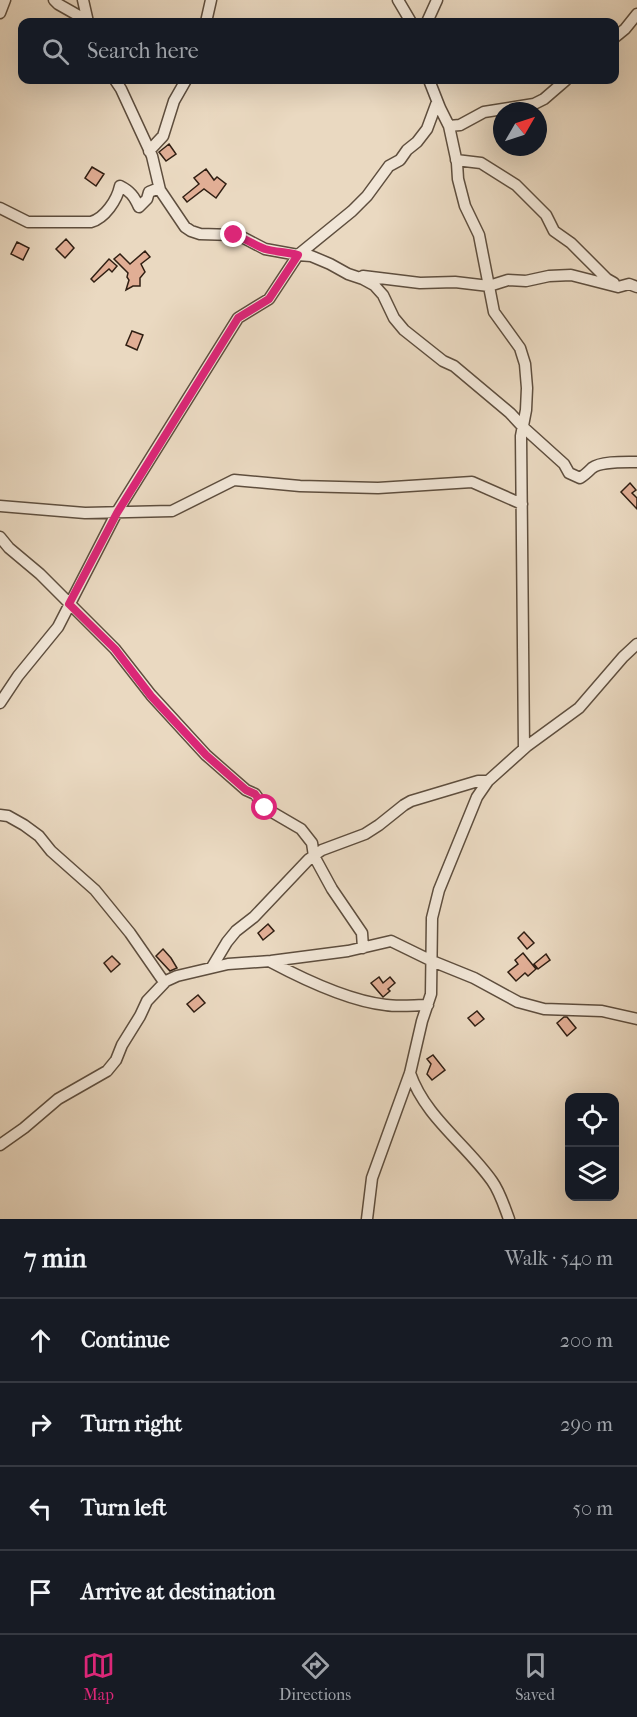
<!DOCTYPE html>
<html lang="en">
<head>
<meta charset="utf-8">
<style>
	:root { --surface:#171b24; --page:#242831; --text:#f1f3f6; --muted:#9ea1a6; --line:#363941; --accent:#db2777 }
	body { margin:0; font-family:"IM FELL French Canon",serif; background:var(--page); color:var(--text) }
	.controls { position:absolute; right:18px; bottom:18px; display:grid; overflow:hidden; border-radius:12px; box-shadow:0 6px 24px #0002 }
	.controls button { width:54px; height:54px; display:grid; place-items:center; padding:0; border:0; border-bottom:2px solid var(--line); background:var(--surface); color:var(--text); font:30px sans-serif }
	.compass { position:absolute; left:493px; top:102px; width:54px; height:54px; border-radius:50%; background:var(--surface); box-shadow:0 6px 24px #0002; rotate:51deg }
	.stop { position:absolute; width:18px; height:18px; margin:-14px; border:4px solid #db2777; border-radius:50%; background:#fff }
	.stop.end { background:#db2777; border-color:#fff; box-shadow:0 2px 6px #0008 }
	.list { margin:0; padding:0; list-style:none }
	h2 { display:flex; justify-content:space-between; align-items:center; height:78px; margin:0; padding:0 24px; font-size:26px }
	h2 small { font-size:20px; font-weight:400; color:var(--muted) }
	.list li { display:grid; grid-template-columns:39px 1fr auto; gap:18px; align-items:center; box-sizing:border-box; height:84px; padding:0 24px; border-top:2px solid var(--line) }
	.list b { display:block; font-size:22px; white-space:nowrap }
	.list em { font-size:20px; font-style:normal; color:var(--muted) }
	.icon { flex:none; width:33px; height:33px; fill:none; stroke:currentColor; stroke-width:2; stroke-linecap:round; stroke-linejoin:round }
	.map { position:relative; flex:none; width:637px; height:1219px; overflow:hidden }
	.search { position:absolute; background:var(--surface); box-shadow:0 6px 24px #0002; left:18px; right:18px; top:18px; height:66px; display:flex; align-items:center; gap:15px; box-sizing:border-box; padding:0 21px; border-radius:12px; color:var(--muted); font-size:22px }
	.sheet { height:414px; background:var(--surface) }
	nav { display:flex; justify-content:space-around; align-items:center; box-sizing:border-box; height:84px; border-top:2px solid var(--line); background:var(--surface); font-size:16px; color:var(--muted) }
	nav a { display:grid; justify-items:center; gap:3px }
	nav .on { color:var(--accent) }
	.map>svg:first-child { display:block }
	.building { fill:#e1ae95; stroke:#301f13; stroke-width:1.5 }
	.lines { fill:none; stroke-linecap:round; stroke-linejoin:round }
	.minor-casing { stroke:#5e4e3e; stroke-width:13 }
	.minor { stroke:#f1e6d7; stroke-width:10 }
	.route { stroke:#db2777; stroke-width:8 }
</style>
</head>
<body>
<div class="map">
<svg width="637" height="1219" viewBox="0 0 637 1219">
	<rect width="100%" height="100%" fill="#ead9c1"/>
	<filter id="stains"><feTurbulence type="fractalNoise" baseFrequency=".00333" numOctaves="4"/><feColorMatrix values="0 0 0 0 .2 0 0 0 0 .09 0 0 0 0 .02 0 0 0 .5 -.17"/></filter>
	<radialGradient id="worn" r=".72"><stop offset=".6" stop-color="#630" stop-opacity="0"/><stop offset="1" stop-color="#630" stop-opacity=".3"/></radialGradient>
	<path class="building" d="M169 144 176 154 166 161 159 152Z
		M92 167 104 174 96 186 85 178Z
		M206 169 214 180 217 177 226 184 216 198 204 189 187 202 183 197 199 184 194 178Z
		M66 239 74 248 65 258 56 249Z
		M17 242 29 248 23 260 11 254Z
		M145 251 150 257 141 264 145 272 140 278V286H133L126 290 129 280 127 277 128 273 114 259 120 254 130 264Z
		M109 259 117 266 112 272 109 269 94 282 91 279Z
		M132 331 143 335 137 350 126 345Z
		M630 483 636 490 632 493 637 498V509L621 492Z
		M268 924 274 931 263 940 258 933Z
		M524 932 534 943 527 949 518 938Z
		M163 949 171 958 177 968 170 971 156 956Z
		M523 953 536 969 528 976 525 973 516 981 508 972 518 964 515 960Z
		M546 954 550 960 538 969 534 964Z
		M112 956 120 964 111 972 104 963Z
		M379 977 383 983 390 977 395 983 388 989 390 991 383 997 371 983Z
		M198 995 205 1003 194 1012 187 1004Z
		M477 1011 484 1019 475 1026 468 1018Z
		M564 1017H567L576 1028 567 1036 557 1023Z
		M433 1055 445 1070 432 1080 427 1074 431 1064 427 1059Z"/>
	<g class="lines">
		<defs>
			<path id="minor" d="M54 0 58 4 88 21
				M83 0 88 22
				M398 0 411 22
				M0 13 5 0
				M206 22 211 0
				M427 22 437 0
				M614 38 625 29 637 14
				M115 80 121 89 152 156 160 190 185 227 191 231 200 234 234 235 242 237 265 249 298 255 311 256 330 264 348 274 363 279 374 285 383 295 394 318 404 330 443 361 454 366 510 413 523 427 564 464 569 473 580 478C585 475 588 472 592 468 601 461 625 462 637 462
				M429 80 440 108 449 126 457 163 458 179 465 206 479 235 494 312 520 348 525 364 527 388 526 410 521 436 524 748
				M449 126 460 125 484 112 534 104 544 99 566 80
				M149 151 163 136 174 101 186 80
				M456 160 481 163 516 185 546 215 554 231 571 243 607 279 614 283
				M0 208 28 222H91C105 218 117 200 120 186 130 191 134 196 139 207L147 199 149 192 159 188
				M363 276 420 283 455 282 489 286 508 280 526 281 549 276 571 275 618 287 629 284 637 287
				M0 506 85 513 172 511 234 480 300 486 378 488 472 482 522 504
				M0 537 9 548 40 574 115 649 151 695 206 755 246 790 255 794 265 808 301 829 312 843 314 856 332 889 362 933 363 948
				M0 703 18 676 58 627 117 512 238 318 269 299 298 255 352 211 367 196 389 166 400 160 407 150 417 142 427 129 437 102
				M0 815 8 816 24 825 39 836 51 851 95 890 130 933 164 982
				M271 962C303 979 349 1001 386 1005 399 1007 415 1005 428 1005
				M212 967 227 942 236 931 254 917 309 859 322 850 365 834 379 825 404 805 411 801 478 781H488
				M410 1073C425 1117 466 1144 492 1181 500 1192 504 1206 509 1219
				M0 1145 24 1128 58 1099 107 1071 116 1060 122 1045 140 1016 147 1001 166 981 177 976 228 964 271 961 348 951 391 941 432 961 474 978 518 1002 544 1009 602 1011 637 1019
				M367 1219 372 1178 410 1073 422 1021 431 994 432 918 439 890 477 797 488 781 527 746 579 708 623 657 637 644"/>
		</defs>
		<use href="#minor" class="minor-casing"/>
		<use href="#minor" class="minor"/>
	</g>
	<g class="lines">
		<path class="route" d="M234 235C245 238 254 245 265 249 276 252 287 252 298 255L269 299 238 318 117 513 69 604 115 649 151 696 206 755 246 790 255 794 265 808"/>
	</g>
	<rect width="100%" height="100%" filter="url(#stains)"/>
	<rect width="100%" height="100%" fill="url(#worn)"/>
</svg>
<div class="controls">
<button><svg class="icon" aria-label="locate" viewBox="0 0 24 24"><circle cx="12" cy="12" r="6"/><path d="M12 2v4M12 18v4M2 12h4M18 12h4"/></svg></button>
<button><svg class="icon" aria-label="layers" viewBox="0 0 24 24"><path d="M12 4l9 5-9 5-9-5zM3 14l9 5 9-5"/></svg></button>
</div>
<svg class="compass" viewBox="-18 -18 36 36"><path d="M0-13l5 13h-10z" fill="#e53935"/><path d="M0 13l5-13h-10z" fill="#9ea1a6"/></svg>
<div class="stop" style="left:265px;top:808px"></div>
<div class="stop end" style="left:234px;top:235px"></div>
<div class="search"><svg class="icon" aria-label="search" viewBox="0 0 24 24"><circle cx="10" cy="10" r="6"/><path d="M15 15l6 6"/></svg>Search here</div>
</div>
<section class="sheet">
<h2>7 min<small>Walk · 540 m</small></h2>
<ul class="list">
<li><svg class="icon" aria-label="ahead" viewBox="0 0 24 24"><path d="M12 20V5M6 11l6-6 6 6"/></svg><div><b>Continue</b></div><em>200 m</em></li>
<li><svg class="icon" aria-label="right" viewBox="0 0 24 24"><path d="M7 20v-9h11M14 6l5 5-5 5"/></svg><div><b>Turn right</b></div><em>290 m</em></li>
<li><svg class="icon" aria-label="left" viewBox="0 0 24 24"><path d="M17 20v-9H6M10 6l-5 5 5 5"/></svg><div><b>Turn left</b></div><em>50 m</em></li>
<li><svg class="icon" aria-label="arrive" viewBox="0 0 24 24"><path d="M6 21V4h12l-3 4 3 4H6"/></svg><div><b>Arrive at destination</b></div></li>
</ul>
</section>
<nav>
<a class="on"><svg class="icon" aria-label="map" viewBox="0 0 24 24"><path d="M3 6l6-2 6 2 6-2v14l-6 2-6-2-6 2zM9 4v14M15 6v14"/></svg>Map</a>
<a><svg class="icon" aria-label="directions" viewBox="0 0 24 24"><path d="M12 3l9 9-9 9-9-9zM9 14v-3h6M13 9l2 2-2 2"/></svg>Directions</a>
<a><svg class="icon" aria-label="saved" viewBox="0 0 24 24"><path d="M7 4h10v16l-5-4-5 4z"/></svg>Saved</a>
</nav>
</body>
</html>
